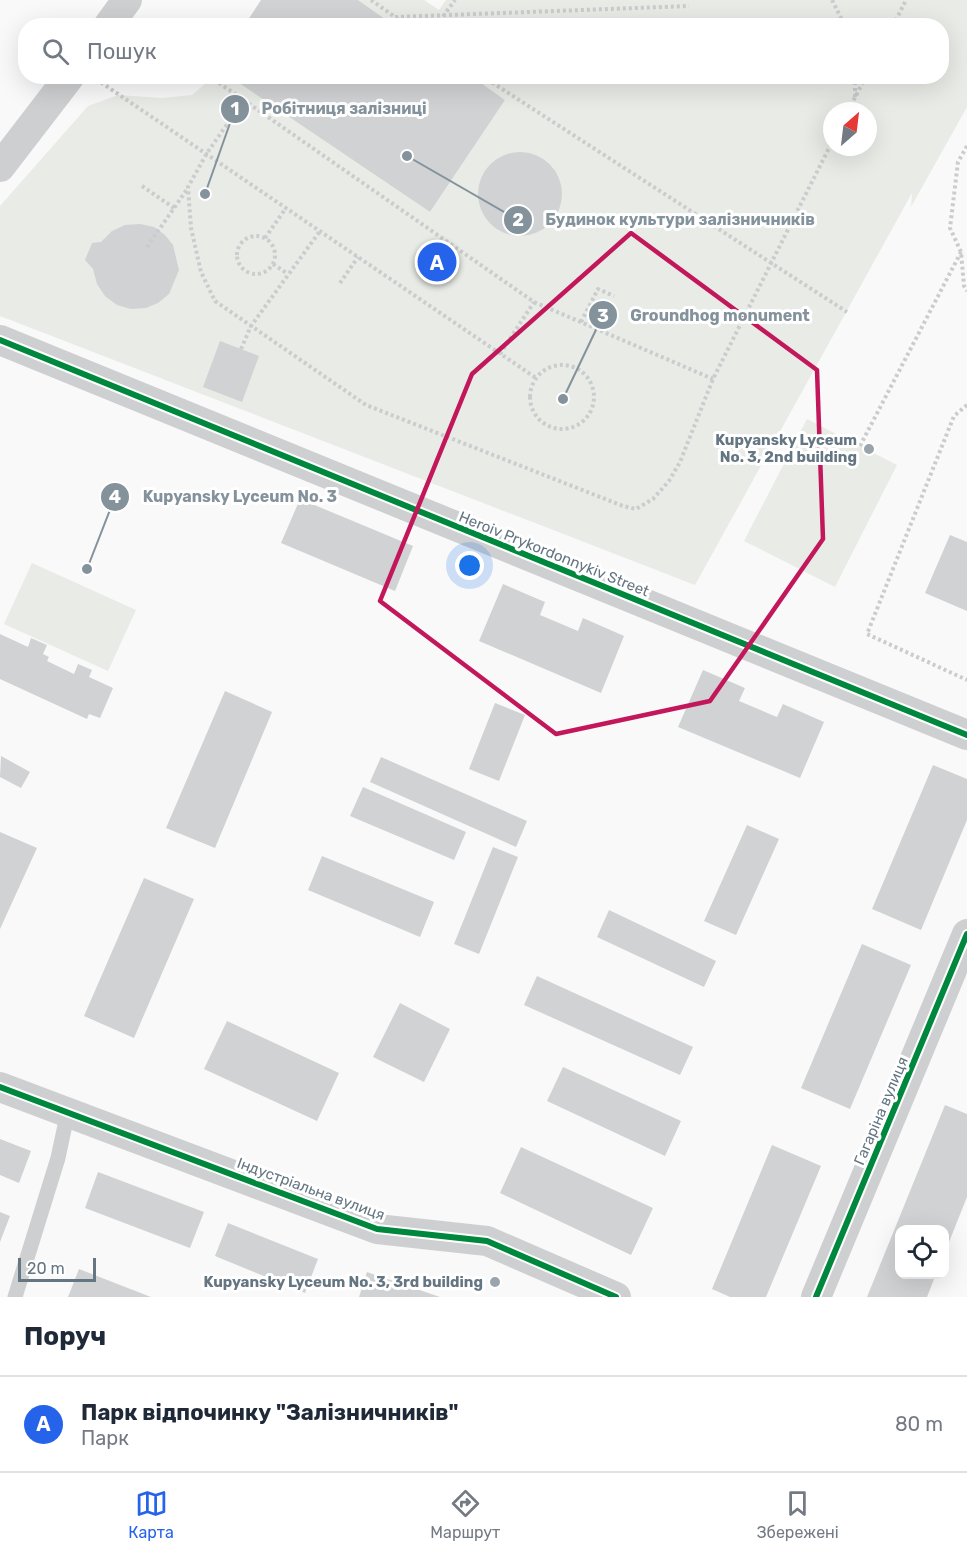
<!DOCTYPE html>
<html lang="uk">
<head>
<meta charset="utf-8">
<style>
	:root { --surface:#fff; --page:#f2f2f3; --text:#1f2937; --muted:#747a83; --line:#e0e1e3; --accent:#2563eb }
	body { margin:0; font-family:Rubik,sans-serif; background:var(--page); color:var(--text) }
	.controls { position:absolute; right:18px; bottom:18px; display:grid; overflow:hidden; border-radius:12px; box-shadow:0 6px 24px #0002 }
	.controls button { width:54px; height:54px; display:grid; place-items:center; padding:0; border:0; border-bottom:2px solid var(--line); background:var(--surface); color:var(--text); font:30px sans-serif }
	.compass { position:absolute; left:823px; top:102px; width:54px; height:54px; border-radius:50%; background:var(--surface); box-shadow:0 6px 24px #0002; rotate:28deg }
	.scale { position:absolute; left:18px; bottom:15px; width:78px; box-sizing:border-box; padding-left:6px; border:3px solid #657683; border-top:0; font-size:16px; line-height:21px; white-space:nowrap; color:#657683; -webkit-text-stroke:4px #fff; paint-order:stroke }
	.you { position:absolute; left:470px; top:566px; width:21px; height:21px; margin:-15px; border:4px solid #fff; border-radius:50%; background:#1a73e8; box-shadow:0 0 0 9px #1a73e833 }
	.badge { display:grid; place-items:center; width:39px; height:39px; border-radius:50%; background:var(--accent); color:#fff; font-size:20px; font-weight:700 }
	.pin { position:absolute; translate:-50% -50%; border:3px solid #fff; box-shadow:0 2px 6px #0006 }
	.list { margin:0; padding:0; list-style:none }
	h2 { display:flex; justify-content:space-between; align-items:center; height:78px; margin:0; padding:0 24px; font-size:26px }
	h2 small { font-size:20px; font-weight:400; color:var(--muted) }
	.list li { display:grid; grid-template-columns:39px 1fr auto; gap:18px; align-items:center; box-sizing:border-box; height:96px; padding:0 24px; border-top:2px solid var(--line) }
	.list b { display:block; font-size:22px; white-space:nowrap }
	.list p { margin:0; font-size:20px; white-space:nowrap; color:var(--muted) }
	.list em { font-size:20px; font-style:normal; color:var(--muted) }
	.icon { flex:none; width:33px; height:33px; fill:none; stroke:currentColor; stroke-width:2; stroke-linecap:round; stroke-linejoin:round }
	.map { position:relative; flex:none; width:967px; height:1297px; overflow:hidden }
	.search { position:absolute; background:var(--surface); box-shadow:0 6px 24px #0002; left:18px; right:18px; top:18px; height:66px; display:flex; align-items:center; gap:15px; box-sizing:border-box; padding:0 21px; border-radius:24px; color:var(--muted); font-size:22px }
	.sheet { height:174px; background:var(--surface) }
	nav { display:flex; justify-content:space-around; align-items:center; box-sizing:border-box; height:84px; border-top:2px solid var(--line); background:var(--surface); font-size:16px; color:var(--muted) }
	nav a { display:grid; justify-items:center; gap:3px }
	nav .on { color:var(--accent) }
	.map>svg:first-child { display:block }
	.green { fill:#e8ebe6; fill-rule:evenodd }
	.building { fill:#d0d2d3 }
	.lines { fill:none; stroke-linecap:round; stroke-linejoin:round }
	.path { stroke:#cbcccd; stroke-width:4; stroke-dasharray:3 3; stroke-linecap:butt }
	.service { stroke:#cecfd0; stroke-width:15 }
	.minor { stroke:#cecfd0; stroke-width:30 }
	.cycleway-casing { stroke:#fff; stroke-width:10 }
	.cycleway { stroke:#00873e; stroke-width:6 }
	.marked { fill:none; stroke:#c2185b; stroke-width:4.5; stroke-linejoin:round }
	.poi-dot { fill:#99a4ac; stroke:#fff; stroke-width:2 }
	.labels { text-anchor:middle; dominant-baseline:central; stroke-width:6; stroke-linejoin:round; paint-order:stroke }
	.poi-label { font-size:15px; font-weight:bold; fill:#657683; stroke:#fff; text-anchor:end }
	.street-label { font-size:15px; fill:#657683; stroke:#fff }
	.leader { fill:none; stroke:#84929c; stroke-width:2 }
	.callout-dot { fill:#84929c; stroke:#fff; stroke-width:2 }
	.mark-label { font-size:18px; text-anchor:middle; font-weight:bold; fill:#fff }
	.callout-label { font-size:16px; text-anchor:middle; font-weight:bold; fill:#84929c; stroke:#fff; stroke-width:6; stroke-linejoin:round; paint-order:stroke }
</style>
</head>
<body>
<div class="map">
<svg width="967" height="1297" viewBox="0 0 967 1297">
	<rect width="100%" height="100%" fill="#f9f9f9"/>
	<path class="green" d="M358 0H424L439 10 446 0H967V107L911 207 912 193 695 585 0 316V206L88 106 118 95 162 98 192 95 213 77H227L236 81 430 212 505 100 471 77 942 76V26H395ZM832 111H868V147H832Z
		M807 419 897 465 835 587 744 541Z
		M32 563 136 610 108 671 4 624Z"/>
	<path class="building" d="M261 0H358L395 26H244Z
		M239 76H471L505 100 430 212 236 81Z
		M478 194a42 42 0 1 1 84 0a42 42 0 1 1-84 0Z
		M140 224 154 227 165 235 173 245 179 270 169 294 158 303 146 308 131 309 117 305 105 296 97 284 93 269 85 260 92 243 101 242 112 231 125 225Z
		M220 341 259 356 242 402 203 387Z
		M300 499 413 546 395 591 281 543Z
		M950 535 967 542V611L925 593Z
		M503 584 545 602 540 615 578 631 583 618 624 636 601 693 479 641Z
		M0 634 28 647 31 638 47 645 43 654 49 657 47 661 74 674 78 664 92 670 89 677 113 688 100 718 89 714 87 719 0 679Z
		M703 670 745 688 739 701 777 717 783 704 824 722 800 778 678 727Z
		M225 691 272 712 215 848 166 828Z
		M495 703 525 715 499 781 469 769Z
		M1 756 30 772 21 788 0 777Z
		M381 757 527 821 516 847 370 782Z
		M933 765 967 779V820L921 930 872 909Z
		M363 787 466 832 454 860 350 816Z
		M747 825 779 839 736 935 704 921Z
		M0 832 37 848 0 929Z
		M493 847 518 857 479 954 454 944Z
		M322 856 434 902 420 937 308 890Z
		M144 878 194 899 134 1038 84 1016Z
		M609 910 716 961 704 987 597 937Z
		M862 944 911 965 850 1109 801 1088Z
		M537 976 693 1047 680 1075 524 1005Z
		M400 1003 450 1029 424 1082 373 1057Z
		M227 1021 339 1073 317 1121 204 1069Z
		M563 1067 681 1121 665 1156 547 1101Z
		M945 1105 967 1114V1197L945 1252 944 1230H900V1274H936L927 1297H867Z
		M0 1139 31 1151 19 1183 0 1175Z
		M772 1145 821 1166 766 1297H730L712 1289Z
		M521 1147 653 1208 631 1255 500 1193Z
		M98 1172 204 1212 190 1248 85 1208Z
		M0 1212 10 1216 0 1242Z
		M228 1223 318 1259 305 1293 215 1256Z
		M79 1269 151 1297H68Z
		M367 1272 440 1297H359Z"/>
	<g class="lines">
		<path class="path" d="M371 0 408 26
			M832 0 845 26
			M395 17 689 6
			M436 26 455 0
			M893 26 906 0
			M209 76 534 302 713 379
			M482 76 847 312
			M855 76V97
			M96 79 536 378
			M244 100 207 153 188 187 191 228 201 272 215 301 366 405 623 506 636 509 653 499 669 481 680 462 713 379 832 142
			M848 111 866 76
			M967 146 958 162 950 228 961 252 964 286 967 291
			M142 186 174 208
			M237 255a19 19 0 1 1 38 0a19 19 0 1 1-38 0Z
			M265 238 286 208
			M147 247 188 188
			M273 264 288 274
			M340 283 358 257
			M581 322 598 289 614 296
			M241 349 251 326 320 231
			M500 354 534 302
			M530 397a32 32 0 1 1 64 0a32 32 0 1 1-64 0Z
			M967 405 954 416 867 634 967 680
			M860 446 961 252"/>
		<path class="service" d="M15 1297 58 1158 68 1111"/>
		<path class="minor" d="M108 26 127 0
			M0 167 70 76
			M0 340 967 735
			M0 1087 377 1229 487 1241 616 1297
			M816 1297 967 934"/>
		<defs>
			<path id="cycleway" d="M0 340 967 735
				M0 1087 377 1229 487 1241 616 1297
				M816 1297 967 934"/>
		</defs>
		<use href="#cycleway" class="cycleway-casing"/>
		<use href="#cycleway" class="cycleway"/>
	</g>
	<path class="marked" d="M631 233 817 370 823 539 710 701 556 734 380 601 472 374Z"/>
	<g class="poi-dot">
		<circle cx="869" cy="449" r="6"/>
		<circle cx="495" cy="1282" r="6"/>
	</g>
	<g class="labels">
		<g class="poi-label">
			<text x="857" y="440">Kupyansky Lyceum<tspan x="857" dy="17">No. 3, 2nd building</tspan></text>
			<text x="483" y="1282">Kupyansky Lyceum No. 3, 3rd building</text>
		</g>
		<g class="street-label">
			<text transform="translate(554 554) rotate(22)">Heroiv Prykordonnykiv Street</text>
			<text transform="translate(881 1111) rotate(-67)">Гагаріна вулиця</text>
			<text transform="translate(311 1189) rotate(20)">Індустріальна вулиця</text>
		</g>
	</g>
	<path class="leader" d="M205 194L235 109M407 156L518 220M563 399L603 315M87 569L115 497"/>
	<g class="callout-dot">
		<circle cx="205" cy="194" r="6"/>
		<circle cx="407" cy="156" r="6"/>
		<circle cx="563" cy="399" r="6"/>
		<circle cx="87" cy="569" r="6"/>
		<circle cx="235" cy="109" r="15"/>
		<circle cx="518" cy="220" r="15"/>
		<circle cx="603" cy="315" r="15"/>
		<circle cx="115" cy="497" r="15"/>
	</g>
	<g class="mark-label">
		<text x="235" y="115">1</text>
		<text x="518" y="226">2</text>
		<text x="603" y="322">3</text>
		<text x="115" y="503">4</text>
	</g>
	<g class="callout-label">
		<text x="344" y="114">Робітниця залізниці</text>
		<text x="680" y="225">Будинок культури залізничників</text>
		<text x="720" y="321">Groundhog monument</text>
		<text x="240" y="502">Kupyansky Lyceum No. 3</text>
	</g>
</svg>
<div class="controls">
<button><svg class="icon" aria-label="locate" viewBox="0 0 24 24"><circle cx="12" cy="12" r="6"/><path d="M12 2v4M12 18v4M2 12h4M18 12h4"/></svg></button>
</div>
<svg class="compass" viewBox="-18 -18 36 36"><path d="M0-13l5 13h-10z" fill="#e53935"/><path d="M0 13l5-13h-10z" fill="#747a83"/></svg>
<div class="scale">20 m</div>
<div class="you"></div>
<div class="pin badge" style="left:437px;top:262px">A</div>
<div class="search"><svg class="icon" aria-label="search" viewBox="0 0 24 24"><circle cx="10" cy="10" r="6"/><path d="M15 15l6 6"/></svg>Пошук</div>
</div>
<section class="sheet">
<h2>Поруч<small></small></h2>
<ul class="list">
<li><span class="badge">A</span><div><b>Парк відпочинку &quot;Залізничників&quot;</b><p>Парк</p></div><em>80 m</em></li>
</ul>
</section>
<nav>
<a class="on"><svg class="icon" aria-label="map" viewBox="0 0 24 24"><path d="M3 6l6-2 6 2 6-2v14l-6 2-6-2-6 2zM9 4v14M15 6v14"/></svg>Карта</a>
<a><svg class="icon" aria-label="directions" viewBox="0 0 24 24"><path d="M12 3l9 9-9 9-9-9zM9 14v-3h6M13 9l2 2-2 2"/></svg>Маршрут</a>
<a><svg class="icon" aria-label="saved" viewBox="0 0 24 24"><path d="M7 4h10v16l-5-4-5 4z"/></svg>Збережені</a>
</nav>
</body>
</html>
